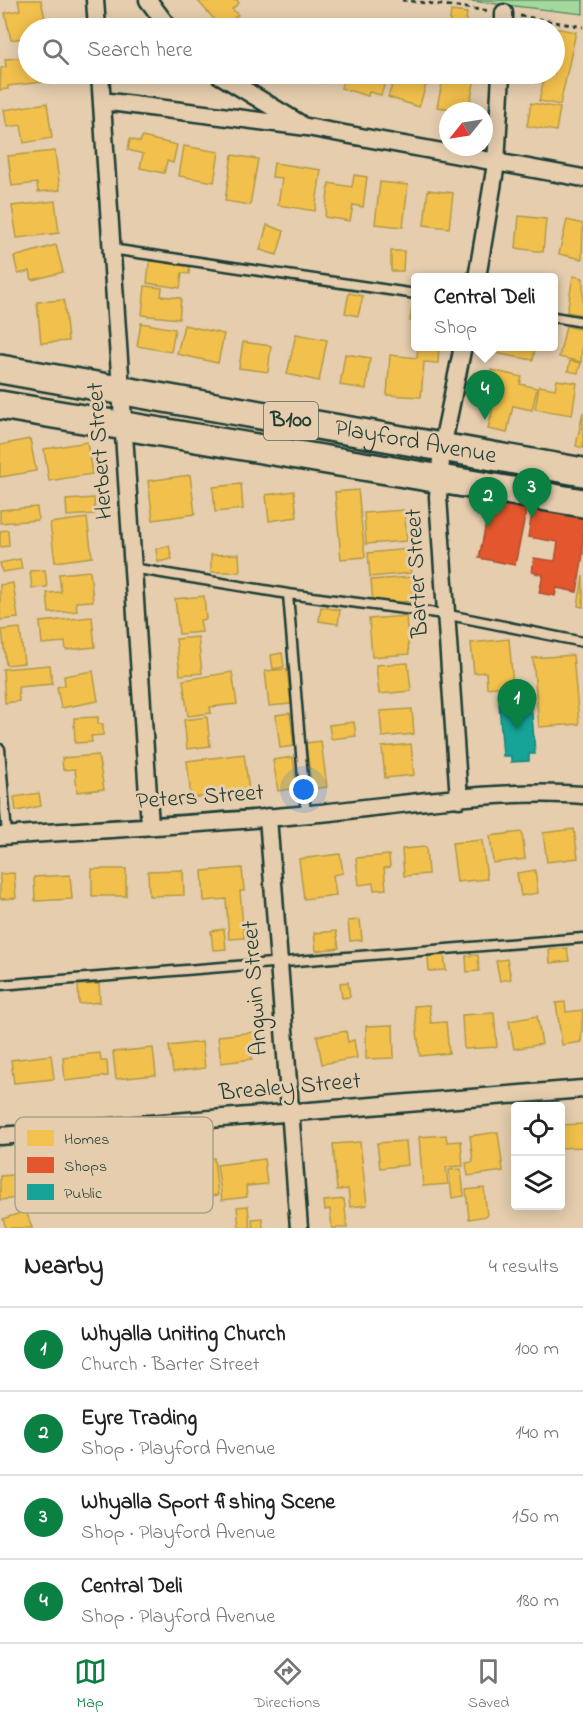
<!DOCTYPE html>
<html lang="en">
<head>
<meta charset="utf-8">
<style>
	:root { --surface:#fff; --page:#f6f6f6; --text:#222; --muted:#767676; --line:#e0e0e0; --accent:#0b8043 }
	body { margin:0; font-family:"Indie Flower",sans-serif; background:var(--page); color:var(--text) }
	.controls { position:absolute; right:18px; bottom:18px; display:grid; overflow:hidden; border-radius:6px; box-shadow:0 3px 15px #0003 }
	.controls button { width:54px; height:54px; display:grid; place-items:center; padding:0; border:0; border-bottom:2px solid var(--line); background:var(--surface); color:var(--text); font:30px sans-serif }
	.compass { position:absolute; left:439px; top:102px; width:54px; height:54px; border-radius:50%; background:var(--surface); box-shadow:0 3px 15px #0003; rotate:240deg }
	.you { position:absolute; left:304px; top:790px; width:21px; height:21px; margin:-15px; border:4px solid #fff; border-radius:50%; background:#1a73e8; box-shadow:0 0 0 9px #1a73e833 }
	.badge { display:grid; place-items:center; width:39px; height:39px; border-radius:50%; background:var(--accent); color:#fff; font-size:20px; font-weight:700 }
	.pin { position:absolute; translate:-50% -50px; filter:drop-shadow(0 2px 3px #0008) }
	.pin::after { content:''; position:absolute; top:32px; width:21px; height:18px; background:inherit; clip-path:polygon(0 0,100% 0,50% 100%) }
	.popup { position:absolute; left:411px; top:273px; width:147px; height:78px; box-sizing:border-box; display:grid; place-content:center; border-radius:6px; background:var(--surface); filter:drop-shadow(0 2px 4px #0005); font-size:20px; white-space:nowrap; color:var(--muted) }
	.popup b { font-size:22px; color:var(--text) }
	.popup::after { content:''; position:absolute; left:50%; top:100%; margin-left:-12px; border:12px solid transparent; border-top-color:var(--surface) }
	.list { margin:0; padding:0; list-style:none }
	h2 { display:flex; justify-content:space-between; align-items:center; height:78px; margin:0; padding:0 24px; font-size:26px }
	h2 small { font-size:20px; font-weight:400; color:var(--muted) }
	.list li { display:grid; grid-template-columns:39px 1fr auto; gap:18px; align-items:center; box-sizing:border-box; height:84px; padding:0 24px; border-top:2px solid var(--line) }
	.list b { display:block; font-size:22px; white-space:nowrap }
	.list p { margin:0; font-size:20px; white-space:nowrap; color:var(--muted) }
	.list em { font-size:20px; font-style:normal; color:var(--muted) }
	.icon { flex:none; width:33px; height:33px; fill:none; stroke:currentColor; stroke-width:2; stroke-linecap:round; stroke-linejoin:round }
	.map { position:relative; flex:none; width:583px; height:1228px; overflow:hidden }
	.search { position:absolute; background:var(--surface); box-shadow:0 3px 15px #0003; left:18px; right:18px; top:18px; height:66px; display:flex; align-items:center; gap:15px; box-sizing:border-box; padding:0 21px; border-radius:33px; color:var(--muted); font-size:22px }
	.sheet { height:414px; background:var(--surface) }
	nav { display:flex; justify-content:space-around; align-items:center; box-sizing:border-box; height:84px; border-top:2px solid var(--line); background:var(--surface); font-size:16px; color:var(--muted) }
	nav a { display:grid; justify-items:center; gap:3px }
	nav .on { color:var(--accent) }
	.map>svg:first-child { display:block }
	.green { fill:#a3d99c; stroke:#618b68; stroke-width:1.5 }
	.homes { fill:#f2c14e; stroke:#b39946; stroke-width:1.5 }
	.shops { fill:#e4572e; stroke:#a94f30; stroke-width:1.5 }
	.public { fill:#17a398; stroke:#19847a; stroke-width:1.5 }
	.lines { fill:none; stroke-linecap:round; stroke-linejoin:round }
	.service-casing { stroke:#1f3d34; stroke-width:13 }
	.minor-casing { stroke:#1f3d34; stroke-width:21 }
	.trunk-casing { stroke:#1f3d34; stroke-width:32 }
	.path { stroke:#1f3d34; stroke-width:3; stroke-dasharray:4.5 4.5; stroke-linecap:butt }
	.service { stroke:#e5cdae; stroke-width:8 }
	.minor { stroke:#e5cdae; stroke-width:16 }
	.trunk { stroke:#e5cdae; stroke-width:27 }
	.labels { text-anchor:middle; dominant-baseline:central; stroke-width:6; stroke-linejoin:round; paint-order:stroke }
	.shield { fill:#e5cdae; stroke:#5a6859; stroke-width:1.5 }
	.shield-label { font-size:22px; font-weight:bold; fill:#1f3d34 }
	.street-label { font-size:24px; fill:#1f3d34; stroke:#e5cdae }
	.key { fill:#e5cdae; stroke:#aaa289; stroke-width:1.5 }
	.key-label { font-size:16px; fill:#1f3d34 }
</style>
</head>
<body>
<div class="map">
<svg width="583" height="1228" viewBox="0 0 583 1228">
	<rect width="100%" height="100%" fill="#e5cdae"/>
	<filter id="ink" filterUnits="userSpaceOnUse"><feTurbulence type="fractalNoise" baseFrequency=".0167" numOctaves="2"/><feDisplacementMap in="SourceGraphic" scale="12" xChannelSelector="R" yChannelSelector="G"/><feConvolveMatrix kernelMatrix="1 2 1 2 8 2 1 2 1" color-interpolation-filters="sRGB"/></filter>
	<g filter="url(#ink)">
		<path class="green" d="M462 0H583V14Z"/>
		<path class="homes" d="M18 0H41L47 28H28V37L11 40 5 13 20 10Z
			M237 0 239 3 232 9 238 15 222 28 198 1Z
			M451 11 467 13 465 28H449Z
			M555 28 576 32 560 105 539 101 545 74H554Z
			M28 57V74H41L42 82 8 86V89L0 90 1 68 6 67 5 59Z
			M296 74H325L321 83Z
			M345 74H388L381 95 369 92 368 96 341 88Z
			M396 74 427 82 419 107 388 97Z
			M444 74H476L468 111 437 107Z
			M47 103 52 138 24 143 21 125 7 127 4 110Z
			M531 103 560 108 556 131 527 126Z
			M142 137 177 145 173 163 167 161 164 173 140 168 143 154 128 150 130 139 140 142Z
			M184 146 219 152 214 182 179 176Z
			M55 151 60 190 38 192 37 183 12 186 8 156Z
			M232 155 258 159 250 205 225 201Z
			M274 163 321 170 315 211 278 205 282 178 272 177Z
			M354 175 367 177 363 207 353 205 350 221 325 217 329 183 352 187Z
			M380 182 408 185 403 227 375 224Z
			M428 190 453 193 449 228 424 225Z
			M55 201 59 233 17 238 12 206Z
			M519 216 546 219 543 252 516 248Z
			M567 220 583 224 582 259 559 254Z
			M267 225 284 231 277 255 260 250Z
			M56 245 63 272 32 280 30 271 18 274 14 257Z
			M391 251H404L403 271H391Z
			M150 257 190 263 189 274 182 273 180 288 147 283Z
			M573 276 583 278V315L567 312Z
			M145 286 162 288 161 296 181 298 179 319 142 315Z
			M349 293 363 296 358 316 345 313Z
			M64 300 68 341 41 343 37 302Z
			M413 302 416 303V322L410 321Z
			M141 323 175 329 171 352 137 346Z
			M184 325 224 334 218 363 177 354Z
			M566 326 583 330 581 362 559 357Z
			M296 334 327 340 319 381 287 374Z
			M243 342 271 346 268 372 239 368Z
			M418 346H439L438 363 424 362 421 397 387 395 390 355 417 358Z
			M495 346H535L533 360 494 353Z
			M345 354 370 358 366 389 340 385Z
			M570 361 581 363 578 373 568 371Z
			M491 370 522 377 520 384 537 388 532 410 513 406 507 433 488 429 494 402 485 400Z
			M557 380 577 383 572 415 535 409 539 386 555 389Z
			M583 412V448L576 446Z
			M30 439 36 471 0 477V445Z
			M87 442 92 474 49 481 44 449Z
			M190 475 195 514 153 520 148 481Z
			M241 484 243 509 215 512 213 487Z
			M358 490 365 557 341 559 335 492Z
			M294 491 297 517 269 521 266 495Z
			M94 498 95 514 67 516 66 500Z
			M37 507 38 520 0 523V510Z
			M404 510 407 541 366 544 364 513Z
			M87 518 92 557 55 562 50 523Z
			M8 530 9 546 0 547V531Z
			M169 546 172 559 158 562 156 549Z
			M409 549 411 573 370 577 368 553Z
			M239 554 240 572H211V555Z
			M20 559 22 569 2 572 0 563Z
			M45 570 47 587 32 588 30 571Z
			M90 571 93 601 76 602 77 611 49 613 47 593 61 592 59 574Z
			M583 576V607L578 606Z
			M412 577 413 601 373 604 371 580Z
			M13 583 18 618 0 620V585Z
			M204 596 206 619 200 620 202 632 179 634 175 599Z
			M321 607 340 610 338 624 319 621Z
			M406 616 409 654 372 657 369 619Z
			M92 617 95 647 66 650 65 642 42 644 40 622Z
			M20 628 24 663 6 665 2 630Z
			M198 637 202 673 180 675 176 639Z
			M509 639 513 685 487 688 486 672 474 673 471 643Z
			M282 653 284 667 273 669 271 655Z
			M573 655 579 724 539 727 533 658Z
			M408 663 411 691 379 694 376 665Z
			M50 665 52 684 18 687 19 701 5 703 3 669Z
			M287 669 291 704 269 706 265 671Z
			M93 671 98 701 61 708 57 687 65 685 64 676Z
			M232 672 237 704 210 707 211 713 188 716 183 680Z
			M412 709 414 734 382 737 380 711Z
			M290 713 294 746 280 748 276 715Z
			M98 717V724H103V735L91 736 92 742 75 743 74 718Z
			M207 717 210 746 187 749 184 720Z
			M354 722 356 736 331 739 329 725Z
			M321 741 327 787 312 789 306 743Z
			M411 744 414 775 385 778 382 747Z
			M244 754 249 791 191 798 187 761Z
			M98 755 104 789 77 792 75 769 63 770 62 758Z
			M293 757 297 788 278 791 273 760Z
			M39 793 41 806 16 811 14 797Z
			M574 829 578 858 547 862 543 833Z
			M522 832 525 859 493 863 490 836Z
			M482 840 487 879 457 882 452 843Z
			M426 847 428 874 404 876 402 849Z
			M340 854 343 873 333 875 336 895 304 899 299 859Z
			M389 855 390 867 384 868 386 889 374 890 373 883 359 885 356 858Z
			M242 868 244 891H240L244 938 229 939 226 899 204 901 202 871Z
			M92 869H126V896H92Z
			M183 870 184 895 149 896 148 871Z
			M535 870 538 893 521 896 517 873Z
			M14 873 16 898 0 899V874Z
			M70 875 72 899 35 901 34 877Z
			M360 920 362 940 350 941 348 921Z
			M224 929 226 949 213 950 211 931Z
			M336 931 339 948 316 951 314 933Z
			M567 948 569 961 550 963 549 950Z
			M444 955 446 970 429 971 428 956Z
			M478 955 479 971 467 972 466 956Z
			M507 959 511 979 500 981 496 961Z
			M348 982 350 997 342 998 340 983Z
			M99 984 100 1002 79 1004 78 985Z
			M565 1002 566 1012 583 1010 581 1042 562 1045 556 1003Z
			M429 1005 431 1023 446 1022 449 1053 420 1056 414 1006Z
			M494 1013 497 1047 464 1049 462 1015Z
			M537 1016 542 1044 514 1049 509 1021Z
			M393 1025 394 1058 366 1059V1026Z
			M346 1031 348 1042 354 1040 357 1058 322 1064 317 1036Z
			M255 1032 257 1050 251 1051 252 1059 221 1063 218 1036Z
			M202 1042 205 1068 173 1072 169 1046Z
			M153 1048 156 1075 116 1079 113 1052Z
			M100 1053 101 1061H107L108 1076 65 1081 63 1057Z
			M51 1055 54 1079 14 1083 11 1060Z
			M583 1124V1147L560 1148V1125Z
			M498 1132 503 1171 468 1176 466 1163 473 1162 470 1136Z
			M446 1135 447 1142 461 1141 463 1166 446 1167 448 1184 423 1186 419 1137Z
			M406 1141 408 1165 380 1168 377 1143Z
			M360 1142 367 1205 350 1207 348 1189 337 1190 333 1144Z
			M147 1158 151 1186 133 1188 134 1194 119 1196 117 1180 105 1181 102 1164Z
			M214 1158 218 1195 191 1198 190 1185 173 1187 170 1162Z
			M264 1159 267 1184 246 1186 247 1197 222 1200 217 1165Z
			M461 1169 464 1196 452 1198 449 1170Z
			M37 1173 39 1196 0 1200V1176Z
			M484 1188 487 1216 469 1219 466 1190Z
			M344 1199 347 1228H332L330 1209 325 1210 324 1201Z
			M248 1206 250 1228H239L237 1207Z
			M26 1211 32 1228H6L3 1219Z
			M262 1218 263 1228H253L252 1219Z"/>
		<path class="shops" d="M492 494 528 502 515 565 479 558Z
			M533 507 583 513V554L577 592 557 588 555 596 539 593 543 575 532 572 534 558 555 561 558 542 528 537Z"/>
		<path class="public" d="M531 701 535 754H529V761L511 762V756H503L499 703Z"/>
		<g class="lines">
			<defs>
				<path id="service" d="M111 249 416 294
					M554 317 583 322
					M132 568 288 594 444 614 583 642
					M288 594 306 815
					M0 749 7 835
					M0 985 583 938"/>
				<path id="minor" d="M95 0 97 28
					M148 0 169 28
					M504 28V13
					M100 74 150 825
					M218 74 299 123
					M102 101 307 127 583 178
					M477 278 496 164 501 74
					M459 799 438 497 442 448 463 346
					M268 817 299 1228
					M0 836C103 829 207 824 310 814 396 806 498 788 583 795
					M0 1136 583 1089"/>
				<g id="trunk">
					<path id="s1" d="M0 369 583 472"/>
					<path d="M0 405 583 503"/>
				</g>
			</defs>
			<use href="#service" class="service-casing"/>
			<use href="#minor" class="minor-casing"/>
			<use href="#trunk" class="trunk-casing"/>
			<path class="path" d="M402 0 490 11
				M520 16 583 27"/>
			<use href="#service" class="service"/>
			<use href="#minor" class="minor"/>
			<use href="#trunk" class="trunk"/>
		</g>
	</g>
	<g class="labels">
		<rect class="shield" x="264" y="402" width="54" height="38" rx="4.5"/>
		<g class="shield-label">
			<text x="291" y="421">B100</text>
		</g>
		<g class="street-label">
			<text stroke="none"><textPath href="#s1" startOffset="422">Playford Avenue</textPath></text>
			<text transform="translate(101 451) rotate(-94)">Herbert Street</text>
			<text transform="translate(418 573) rotate(-93)">Barter Street</text>
			<text transform="translate(200 798) rotate(-4)">Peters Street</text>
			<text transform="translate(256 988) rotate(-94)">Angwin Street</text>
			<text transform="translate(290 1088) rotate(-5)">Brealey Street</text>
		</g>
	</g>
	<rect x="15" y="1117" width="198" height="96" rx="9" class="key"/>
	<rect x="27" y="1130" width="27" height="16" fill="#f2c14e"/>
	<rect x="27" y="1157" width="27" height="16" fill="#e4572e"/>
	<rect x="27" y="1184" width="27" height="16" fill="#17a398"/>
	<g class="key-label">
		<text x="64" y="1144">Homes</text>
		<text x="64" y="1171">Shops</text>
		<text x="64" y="1198">Public</text>
	</g>
</svg>
<div class="controls">
<button><svg class="icon" aria-label="locate" viewBox="0 0 24 24"><circle cx="12" cy="12" r="6"/><path d="M12 2v4M12 18v4M2 12h4M18 12h4"/></svg></button>
<button><svg class="icon" aria-label="layers" viewBox="0 0 24 24"><path d="M12 4l9 5-9 5-9-5zM3 14l9 5 9-5"/></svg></button>
</div>
<svg class="compass" viewBox="-18 -18 36 36"><path d="M0-13l5 13h-10z" fill="#e53935"/><path d="M0 13l5-13h-10z" fill="#767676"/></svg>
<div class="you"></div>
<div class="pin badge" style="left:517px;top:729px">1</div>
<div class="pin badge" style="left:488px;top:527px">2</div>
<div class="pin badge" style="left:532px;top:518px">3</div>
<div class="pin badge" style="left:485px;top:420px">4</div>
<div class="popup"><b>Central Deli</b>Shop</div>
<div class="search"><svg class="icon" aria-label="search" viewBox="0 0 24 24"><circle cx="10" cy="10" r="6"/><path d="M15 15l6 6"/></svg>Search here</div>
</div>
<section class="sheet">
<h2>Nearby<small>4 results</small></h2>
<ul class="list">
<li><span class="badge">1</span><div><b>Whyalla Uniting Church</b><p>Church · Barter Street</p></div><em>100 m</em></li>
<li><span class="badge">2</span><div><b>Eyre Trading</b><p>Shop · Playford Avenue</p></div><em>140 m</em></li>
<li><span class="badge">3</span><div><b>Whyalla Sport fishing Scene</b><p>Shop · Playford Avenue</p></div><em>150 m</em></li>
<li><span class="badge">4</span><div><b>Central Deli</b><p>Shop · Playford Avenue</p></div><em>180 m</em></li>
</ul>
</section>
<nav>
<a class="on"><svg class="icon" aria-label="map" viewBox="0 0 24 24"><path d="M3 6l6-2 6 2 6-2v14l-6 2-6-2-6 2zM9 4v14M15 6v14"/></svg>Map</a>
<a><svg class="icon" aria-label="directions" viewBox="0 0 24 24"><path d="M12 3l9 9-9 9-9-9zM9 14v-3h6M13 9l2 2-2 2"/></svg>Directions</a>
<a><svg class="icon" aria-label="saved" viewBox="0 0 24 24"><path d="M7 4h10v16l-5-4-5 4z"/></svg>Saved</a>
</nav>
</body>
</html>
